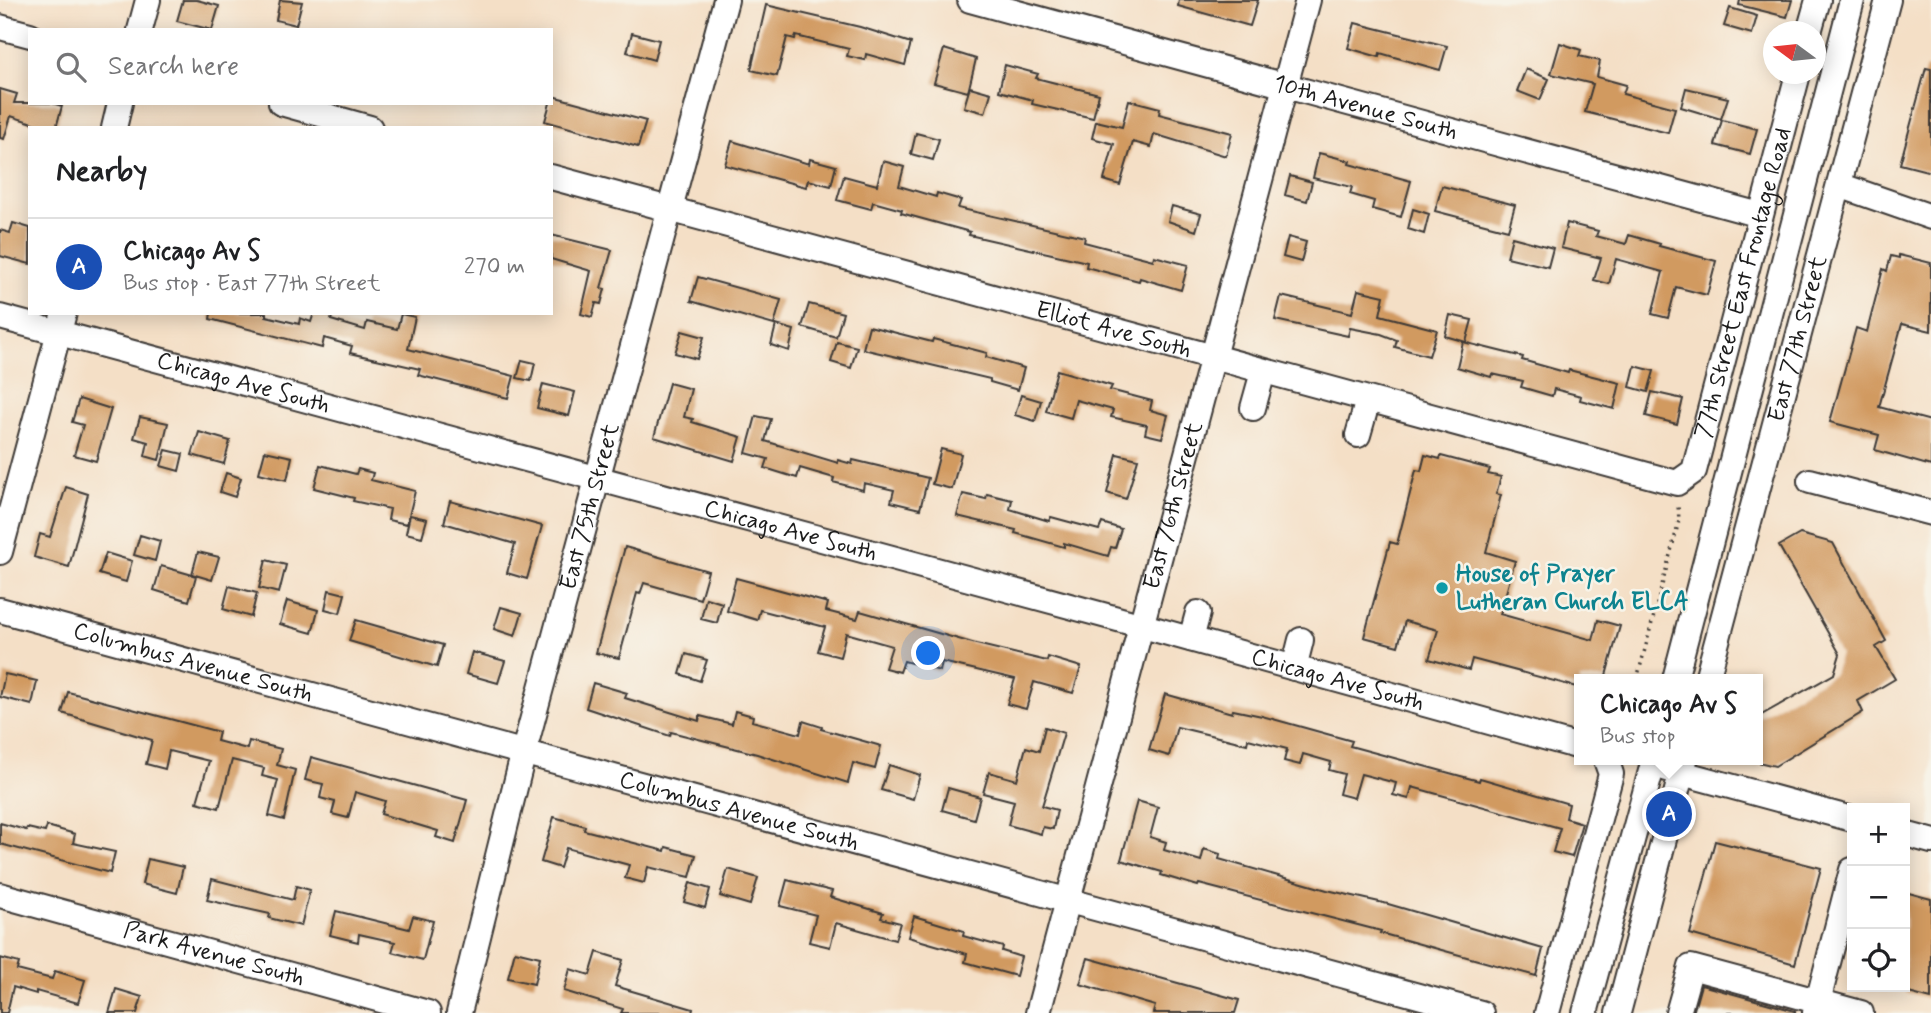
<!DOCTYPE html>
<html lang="en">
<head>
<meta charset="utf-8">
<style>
	:root { --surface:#fff; --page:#f6f6f6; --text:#202124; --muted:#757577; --line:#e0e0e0; --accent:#b5179e }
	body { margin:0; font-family:Mynerve,sans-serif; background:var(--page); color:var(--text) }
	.controls { position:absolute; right:21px; bottom:21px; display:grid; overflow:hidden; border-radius:0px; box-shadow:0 4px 18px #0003 }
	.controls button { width:63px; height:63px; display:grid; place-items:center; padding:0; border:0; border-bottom:2px solid var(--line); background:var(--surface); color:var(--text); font:35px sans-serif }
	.compass { position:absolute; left:1763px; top:21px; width:63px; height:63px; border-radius:50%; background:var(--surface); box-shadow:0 4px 18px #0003; rotate:285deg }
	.you { position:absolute; left:929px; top:654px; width:24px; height:24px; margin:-18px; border:5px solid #fff; border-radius:50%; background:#1a73e8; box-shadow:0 0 0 10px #1a73e833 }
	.badge { display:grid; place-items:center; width:46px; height:46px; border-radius:50%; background:var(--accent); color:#fff; font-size:23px; font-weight:700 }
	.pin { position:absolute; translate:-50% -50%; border:4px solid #fff; box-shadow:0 2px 7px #0006 }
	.popup { position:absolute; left:1574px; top:674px; width:189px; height:91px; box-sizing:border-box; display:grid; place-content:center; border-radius:0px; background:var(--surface); filter:drop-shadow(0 2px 5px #0005); font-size:23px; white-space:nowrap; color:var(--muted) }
	.popup b { font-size:26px; color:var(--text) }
	.popup::after { content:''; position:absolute; left:50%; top:100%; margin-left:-14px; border:14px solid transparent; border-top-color:var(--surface) }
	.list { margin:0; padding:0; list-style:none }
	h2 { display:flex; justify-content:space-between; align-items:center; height:91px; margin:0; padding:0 28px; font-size:30px }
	h2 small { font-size:23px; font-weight:400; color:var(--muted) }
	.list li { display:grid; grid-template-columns:46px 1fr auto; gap:21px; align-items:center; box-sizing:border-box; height:98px; padding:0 28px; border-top:2px solid var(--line) }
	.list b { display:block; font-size:26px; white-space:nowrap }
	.list p { margin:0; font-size:23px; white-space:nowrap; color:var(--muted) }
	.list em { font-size:23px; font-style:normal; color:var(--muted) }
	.icon { flex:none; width:38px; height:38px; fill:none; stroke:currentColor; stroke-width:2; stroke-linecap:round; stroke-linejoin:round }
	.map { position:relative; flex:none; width:1931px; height:1013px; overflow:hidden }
	.search { position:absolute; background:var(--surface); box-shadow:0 4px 18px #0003; left:28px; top:28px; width:525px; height:77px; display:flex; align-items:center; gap:18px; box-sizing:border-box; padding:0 24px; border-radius:0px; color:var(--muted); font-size:26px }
	.panel { position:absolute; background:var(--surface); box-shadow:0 4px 18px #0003; left:28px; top:126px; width:525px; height:189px; border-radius:0px }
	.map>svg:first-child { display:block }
	.building { fill:#d19a61 }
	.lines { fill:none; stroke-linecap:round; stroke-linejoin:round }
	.minor-casing { stroke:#3c3936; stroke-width:28 }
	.path { stroke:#3c3936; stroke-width:3.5; stroke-dasharray:2 5; stroke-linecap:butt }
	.minor { stroke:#fff; stroke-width:24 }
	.culture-dot { fill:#0f9aa8; stroke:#f7f3e8; stroke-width:2.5 }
	.labels { text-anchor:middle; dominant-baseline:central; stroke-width:5; stroke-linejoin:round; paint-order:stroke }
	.street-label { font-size:24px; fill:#1c1c1c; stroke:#f7f3e8 }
	.culture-label { font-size:24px; font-weight:bold; fill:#0d838f; stroke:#f7f3e8; text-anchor:start }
</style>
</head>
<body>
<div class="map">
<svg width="1931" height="1013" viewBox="0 0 1931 1013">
	<rect width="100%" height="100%" fill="#f7f3e8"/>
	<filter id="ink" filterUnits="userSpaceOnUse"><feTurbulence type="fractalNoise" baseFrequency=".0143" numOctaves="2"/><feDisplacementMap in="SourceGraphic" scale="14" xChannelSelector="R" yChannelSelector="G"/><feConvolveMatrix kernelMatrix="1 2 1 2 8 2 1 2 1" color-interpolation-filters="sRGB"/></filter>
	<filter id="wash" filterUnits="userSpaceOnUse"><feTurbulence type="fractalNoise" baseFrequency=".00686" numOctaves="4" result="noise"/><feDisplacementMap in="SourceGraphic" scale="28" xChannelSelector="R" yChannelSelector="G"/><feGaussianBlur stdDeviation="1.57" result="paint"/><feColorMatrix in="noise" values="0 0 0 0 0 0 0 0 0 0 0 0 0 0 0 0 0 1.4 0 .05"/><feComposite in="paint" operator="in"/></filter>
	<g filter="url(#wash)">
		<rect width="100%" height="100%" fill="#f4dfc6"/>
		<g id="blocks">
			<path class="building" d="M183 0H197L219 6 212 30 177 21Z
				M280 0 302 2 296 25 276 20Z
				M1179 0H1258L1250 26 1178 6Z
				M1740 0H1792L1787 17 1739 5Z
				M766 5 860 27 911 43 905 65 866 54 865 60 847 56 849 49 796 36 795 39 787 37 777 76 751 70Z
				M1730 8 1757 16 1752 34 1724 26Z
				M1355 23 1447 46 1440 70 1380 53 1379 57 1348 48Z
				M632 33 659 40 654 60 627 52Z
				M1560 43 1581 50 1579 56 1600 61 1597 77 1626 85 1623 94 1675 108 1668 133 1585 112 1593 84 1551 74Z
				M944 49 976 59 968 92 934 83Z
				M1005 65 1038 74 1036 78 1099 94 1093 118 1032 104 1033 100 999 91Z
				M1926 68 1931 69V172L1900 164Z
				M1526 69 1549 79 1540 100 1517 91Z
				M970 87 991 93 985 113 964 107Z
				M1686 88 1728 98 1721 119 1681 107Z
				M0 89 17 94 14 103H52L62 106 56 128H48L11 116 4 139 0 138Z
				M552 96 646 121 638 147 545 121Z
				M1129 100 1160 108 1159 114 1232 133 1226 156 1154 134 1151 147 1133 142 1120 185 1104 180 1114 144 1092 138 1096 121 1122 127Z
				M1722 120 1757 129 1750 154 1715 145Z
				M916 133 939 139 933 160 911 154Z
				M732 141 809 164 810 159 836 166 831 186 808 180 806 187 725 165Z
				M1319 153 1350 161 1349 164 1411 181 1401 217 1372 209 1374 201 1350 194 1352 187 1313 178Z
				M883 161 904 167 899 186 936 197 937 193 961 200 958 208 1085 237 1084 242 1153 260 1154 256 1188 265 1181 290 1140 278 1139 281 1086 267 1087 262 969 235 970 232 901 213 902 210 873 202 871 209 837 200 844 176 877 185Z
				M1290 176 1312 182 1307 201 1285 195Z
				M1442 186 1515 205 1508 230 1435 211Z
				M1172 206 1201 214 1196 231 1168 221Z
				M1413 209 1429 214 1424 234 1408 229Z
				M13 223 30 228V264L0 256V230L10 233Z
				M1567 223 1598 231 1596 236 1626 244 1629 235 1660 244 1659 246 1716 261 1707 295 1676 287 1668 318 1652 314 1663 272 1616 259 1609 284 1594 280 1601 258 1561 248Z
				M551 235 612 250 601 288 605 289 601 304 596 303 592 317 581 314 591 271 551 259Z
				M1288 237 1306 242 1301 262 1283 257Z
				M1512 237 1553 248 1548 267 1507 257Z
				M1899 255 1931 263V331L1902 324 1879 407 1931 421V466L1875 450 1879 435 1830 422 1856 328 1867 332 1883 269 1887 271 1891 256 1899 258Z
				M698 277 781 300 774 325 691 301Z
				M1358 290 1384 296 1380 315 1437 330 1429 356 1395 347 1397 340 1381 334 1350 328 1348 336 1275 320 1281 296 1352 313Z
				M809 304 843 313 836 337 802 327Z
				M211 313H266V316L299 324 300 318 311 322 314 313H333L331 320 365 330 367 322 397 329 401 314 415 317 408 349 514 376 508 398 418 375 420 369 350 353 352 346 324 338 322 348 210 319Z
				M1450 315 1472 320 1466 342 1445 336Z
				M776 325 794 330 789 351 771 345Z
				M869 326 932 342 933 339 987 353 986 357 1024 368 1018 390 990 382V379L863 349Z
				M682 331 704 337 697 359 675 353Z
				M837 342 857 347 851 368 831 362Z
				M1463 342 1523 357 1522 360 1568 373 1569 370 1620 383 1614 409 1580 400 1581 396 1554 389 1552 396 1521 387 1523 381 1492 374 1491 377 1457 367Z
				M522 360 535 363 531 381 517 378Z
				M1635 366 1654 371 1648 392 1630 387Z
				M1057 370 1112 386 1110 390 1152 401 1150 410 1168 415 1162 438 1145 434 1147 425 1111 417 1113 410 1076 400 1071 418 1046 411Z
				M669 383 691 389 684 417 693 419 692 422 741 437 734 461 654 437Z
				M543 384 575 392 569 416 537 408Z
				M1652 392 1683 399 1677 424 1646 416Z
				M1021 395 1041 401 1035 421 1015 415Z
				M79 399 111 409 96 461 74 455 83 425 72 422Z
				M756 416 771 419 765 441 838 463V460L852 464 853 460 928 478 920 509 891 502 894 490 864 483 863 490 833 482 834 478 800 468 797 478 765 468 768 459 746 453Z
				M140 417 168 423 159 460 145 456 148 442 134 438Z
				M199 432 230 441 224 464 192 455Z
				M941 449 961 454 952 489 932 484Z
				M166 450 183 454 179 471 161 466Z
				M265 451 292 457 287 480 259 473Z
				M1117 454 1138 459 1126 499 1107 493Z
				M1425 455 1440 459 1441 456 1490 469 1488 474 1501 477 1496 494 1501 495 1486 552 1515 561 1500 614 1593 640 1598 620 1620 626 1605 679H1580V688L1472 659 1469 670 1429 659 1438 630 1405 621 1398 646 1364 637 1390 542 1397 544 1416 470 1421 471Z
				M320 465 356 474 358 469 373 473 371 480 415 491 407 524 388 520 390 509 353 501 354 498 314 488Z
				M226 473 241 478 235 497 220 492Z
				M66 487 88 494 69 567 34 557 40 534 50 537Z
				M963 494 986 499 987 494 1012 500 1010 509 1049 521 1051 517 1099 530 1102 523 1121 529 1115 548 1111 547 1108 556 1064 543V547L1015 533 1016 530 957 516Z
				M450 501 542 526 527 579 507 573 515 544 444 523Z
				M410 515 427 519 422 537 406 533Z
				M1800 534 1833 543 1886 641 1876 647 1895 679 1858 701 1863 712 1775 766 1758 762V717L1834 674 1840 654 1779 546Z
				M140 535 160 541 155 561 134 555Z
				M625 547 708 571 700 599 644 583 640 594 637 593 619 658 596 653Z
				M198 552 219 557 212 580 192 574Z
				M106 553 132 561 126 582 99 574Z
				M266 560 286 565 279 593 259 588Z
				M161 566 196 576 189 601 154 590Z
				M736 578 828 603 826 611 857 619 860 611 976 644 1047 661 1048 657 1081 667 1073 693 1034 682 1026 709 1007 704 1015 679 942 662 940 671 904 661 900 672 885 668 892 646 846 633 840 657 818 651 825 627 760 610 757 620 727 611Z
				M229 586 257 593 251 617 223 609Z
				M329 590 345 594 340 613 325 609Z
				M706 598 722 603 717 623 701 619Z
				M287 601 318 610 312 633 280 624Z
				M501 607 522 613 515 636 494 629Z
				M356 620 443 645 437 667 349 641Z
				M472 652 505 661 498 683 466 674Z
				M686 654 707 660 700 681 680 674Z
				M5 674 37 681 32 705 0 697Z
				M593 683 627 693 625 698 699 721 700 716 732 724 735 711 753 716 752 721 800 734 803 721 822 727 821 729 881 746 875 769 853 763 848 783 757 754 671 732 670 736 586 708Z
				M68 692 219 732 217 741 247 749 249 741 281 749 277 765 295 770 284 820 269 816 278 780 262 776 264 768 232 760 219 808 197 802 209 761 169 751 165 769 146 764 152 740 62 713Z
				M1165 694 1232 713 1233 710 1262 716 1352 741 1350 746 1479 781 1480 778 1569 804 1566 818 1582 823 1572 857 1553 852 1560 828 1412 787 1409 799 1393 795 1396 783 1361 774 1354 798 1339 794 1344 774 1329 770 1331 762 1303 754 1300 765 1284 761 1287 749 1248 739 1247 744 1177 727 1169 756 1149 750Z
				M1045 727 1064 733 1042 806 1057 810 1053 829 1043 827 1041 834 1008 825 1014 801 983 793 989 772 1017 780 1026 747 1039 751Z
				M311 757 467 800 455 843 436 837 438 831 381 814 385 801 355 792 348 818 332 814 335 802 320 798 323 784 305 780Z
				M889 765 920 775 913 799 881 790Z
				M948 788 980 797 974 819 942 810Z
				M1137 801 1158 807 1150 837 1166 842 1164 850 1201 861 1204 849 1220 854 1219 859 1327 890 1388 904 1543 949 1536 976 1380 933 1381 931 1199 884 1198 886 1161 875 1162 872 1121 860Z
				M554 817 585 826 584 830 665 851 666 847 696 855 690 877 648 867 644 883 625 878 629 865 566 848 560 868 541 862Z
				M0 823 26 830 27 828 45 832 47 826 75 834 73 843 115 852 110 873 0 844Z
				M1715 841 1821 868 1795 964 1690 934Z
				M148 859 183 867 177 893 142 884Z
				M728 869 758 878 750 905 720 896Z
				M212 879 293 900 296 886 310 890 301 926 269 918 270 914 207 900Z
				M787 880 832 891 830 897 883 913 881 918 900 923 895 940 836 923 830 947 809 942 816 915 780 906Z
				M690 883 710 889 705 908 684 902Z
				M1905 892 1931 899V999L1905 992Z
				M336 911 409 929 413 916 433 921 423 960 392 952 395 942 359 934 358 942 330 935Z
				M914 916 964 931 963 936 1003 947 1002 951 1021 957 1016 976 965 962 967 954 908 937Z
				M515 951 540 957 534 984 508 978Z
				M597 952 623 960 615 986 693 1009 692 1013H621L623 1009 564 991 570 969 590 975Z
				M0 958 19 963 17 970 52 979 55 971 85 980 78 1003 36 991V994L13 987 7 1013H0Z
				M1088 958 1239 1000 1235 1013H1153L1155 1006 1080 984Z
				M1701 985 1795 1011V1013H1693Z
				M116 989 142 997 137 1013H109Z"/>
		</g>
	</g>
	<g filter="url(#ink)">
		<use href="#blocks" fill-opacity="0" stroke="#3c3936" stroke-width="2"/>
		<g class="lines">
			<defs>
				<g id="minor">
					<path id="s1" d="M970 0 1760 215"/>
					<path d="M0 27 30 35"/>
					<path d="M140 30 148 0"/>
					<path d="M1809 32 1818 0"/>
					<path d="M281 103 370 128"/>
					<path d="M114 128 120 103"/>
					<path id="s2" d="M551 177 1677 483 1694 471 1798 74"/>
					<path d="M1839 185 1931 217"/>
					<path id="s3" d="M0 317 1114 618 1580 747"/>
					<path d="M1253 408 1263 372"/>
					<path d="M1358 435 1368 400"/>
					<path d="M1810 481 1931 513"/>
					<path d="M0 552 64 313"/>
					<path id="s4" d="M0 610 1481 1013"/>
					<path d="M1191 639 1198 613"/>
					<path d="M1294 668 1301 640"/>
					<path d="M1675 679 1852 0"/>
					<path id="s5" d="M1707 679 1888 0"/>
					<path d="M1667 769 1852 819"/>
					<path d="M1905 834 1931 841"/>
					<path id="s6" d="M0 895 428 1013"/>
					<path id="s7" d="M459 1013 524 751 726 0"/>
					<path id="s8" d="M1038 1013 1308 0"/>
					<path d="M1547 1013 1611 774 1606 760"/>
					<path d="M1585 1013 1654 760"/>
					<path d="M1618 1013 1685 760"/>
					<path d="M1678 1013 1691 967 1861 1013"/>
					<path d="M1815 1013 1852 870"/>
				</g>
			</defs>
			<use href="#minor" class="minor-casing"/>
			<path class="path" d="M1637 679 1679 521 1678 505"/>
			<use href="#minor" class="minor"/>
		</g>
	</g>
	<circle class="culture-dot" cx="1442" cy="588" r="7"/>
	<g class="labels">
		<g class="street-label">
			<text stroke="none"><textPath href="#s1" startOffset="410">10th Avenue South</textPath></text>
			<text stroke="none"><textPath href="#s2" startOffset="1382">77th Street East Frontage Road</textPath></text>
			<text stroke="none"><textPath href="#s2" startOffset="583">Elliot Ave South</textPath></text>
			<text stroke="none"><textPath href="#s5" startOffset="352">East 77th Street</textPath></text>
			<text stroke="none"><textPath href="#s3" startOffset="252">Chicago Ave South</textPath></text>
			<text stroke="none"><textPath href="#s7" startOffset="523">East 75th Street</textPath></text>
			<text stroke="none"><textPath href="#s8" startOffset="525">East 76th Street</textPath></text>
			<text stroke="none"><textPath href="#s3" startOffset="819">Chicago Ave South</textPath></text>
			<text stroke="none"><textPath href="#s4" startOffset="200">Columbus Avenue South</textPath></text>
			<text stroke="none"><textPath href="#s3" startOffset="1386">Chicago Ave South</textPath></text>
			<text stroke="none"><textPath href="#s4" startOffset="766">Columbus Avenue South</textPath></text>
			<text stroke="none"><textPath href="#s6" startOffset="222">Park Avenue South</textPath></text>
		</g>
		<g class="culture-label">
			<text x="1456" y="574">House of Prayer<tspan x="1456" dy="28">Lutheran Church ELCA</tspan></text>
		</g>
	</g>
</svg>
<div class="controls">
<button>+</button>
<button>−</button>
<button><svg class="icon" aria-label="locate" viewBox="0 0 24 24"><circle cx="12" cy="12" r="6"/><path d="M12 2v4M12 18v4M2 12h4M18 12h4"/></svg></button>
</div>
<svg class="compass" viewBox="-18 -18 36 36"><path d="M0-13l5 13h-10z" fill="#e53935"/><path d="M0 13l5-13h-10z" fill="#757577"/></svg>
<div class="you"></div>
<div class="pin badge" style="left:1669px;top:814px;background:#1a4fb4">A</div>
<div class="popup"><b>Chicago Av S</b>Bus stop</div>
<div class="search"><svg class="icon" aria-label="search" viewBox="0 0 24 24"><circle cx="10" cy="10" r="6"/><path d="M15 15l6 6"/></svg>Search here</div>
<section class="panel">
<h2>Nearby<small></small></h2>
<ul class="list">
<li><span class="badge" style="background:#1a4fb4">A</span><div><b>Chicago Av S</b><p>Bus stop · East 77th Street</p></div><em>270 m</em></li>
</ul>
</section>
</div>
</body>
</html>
